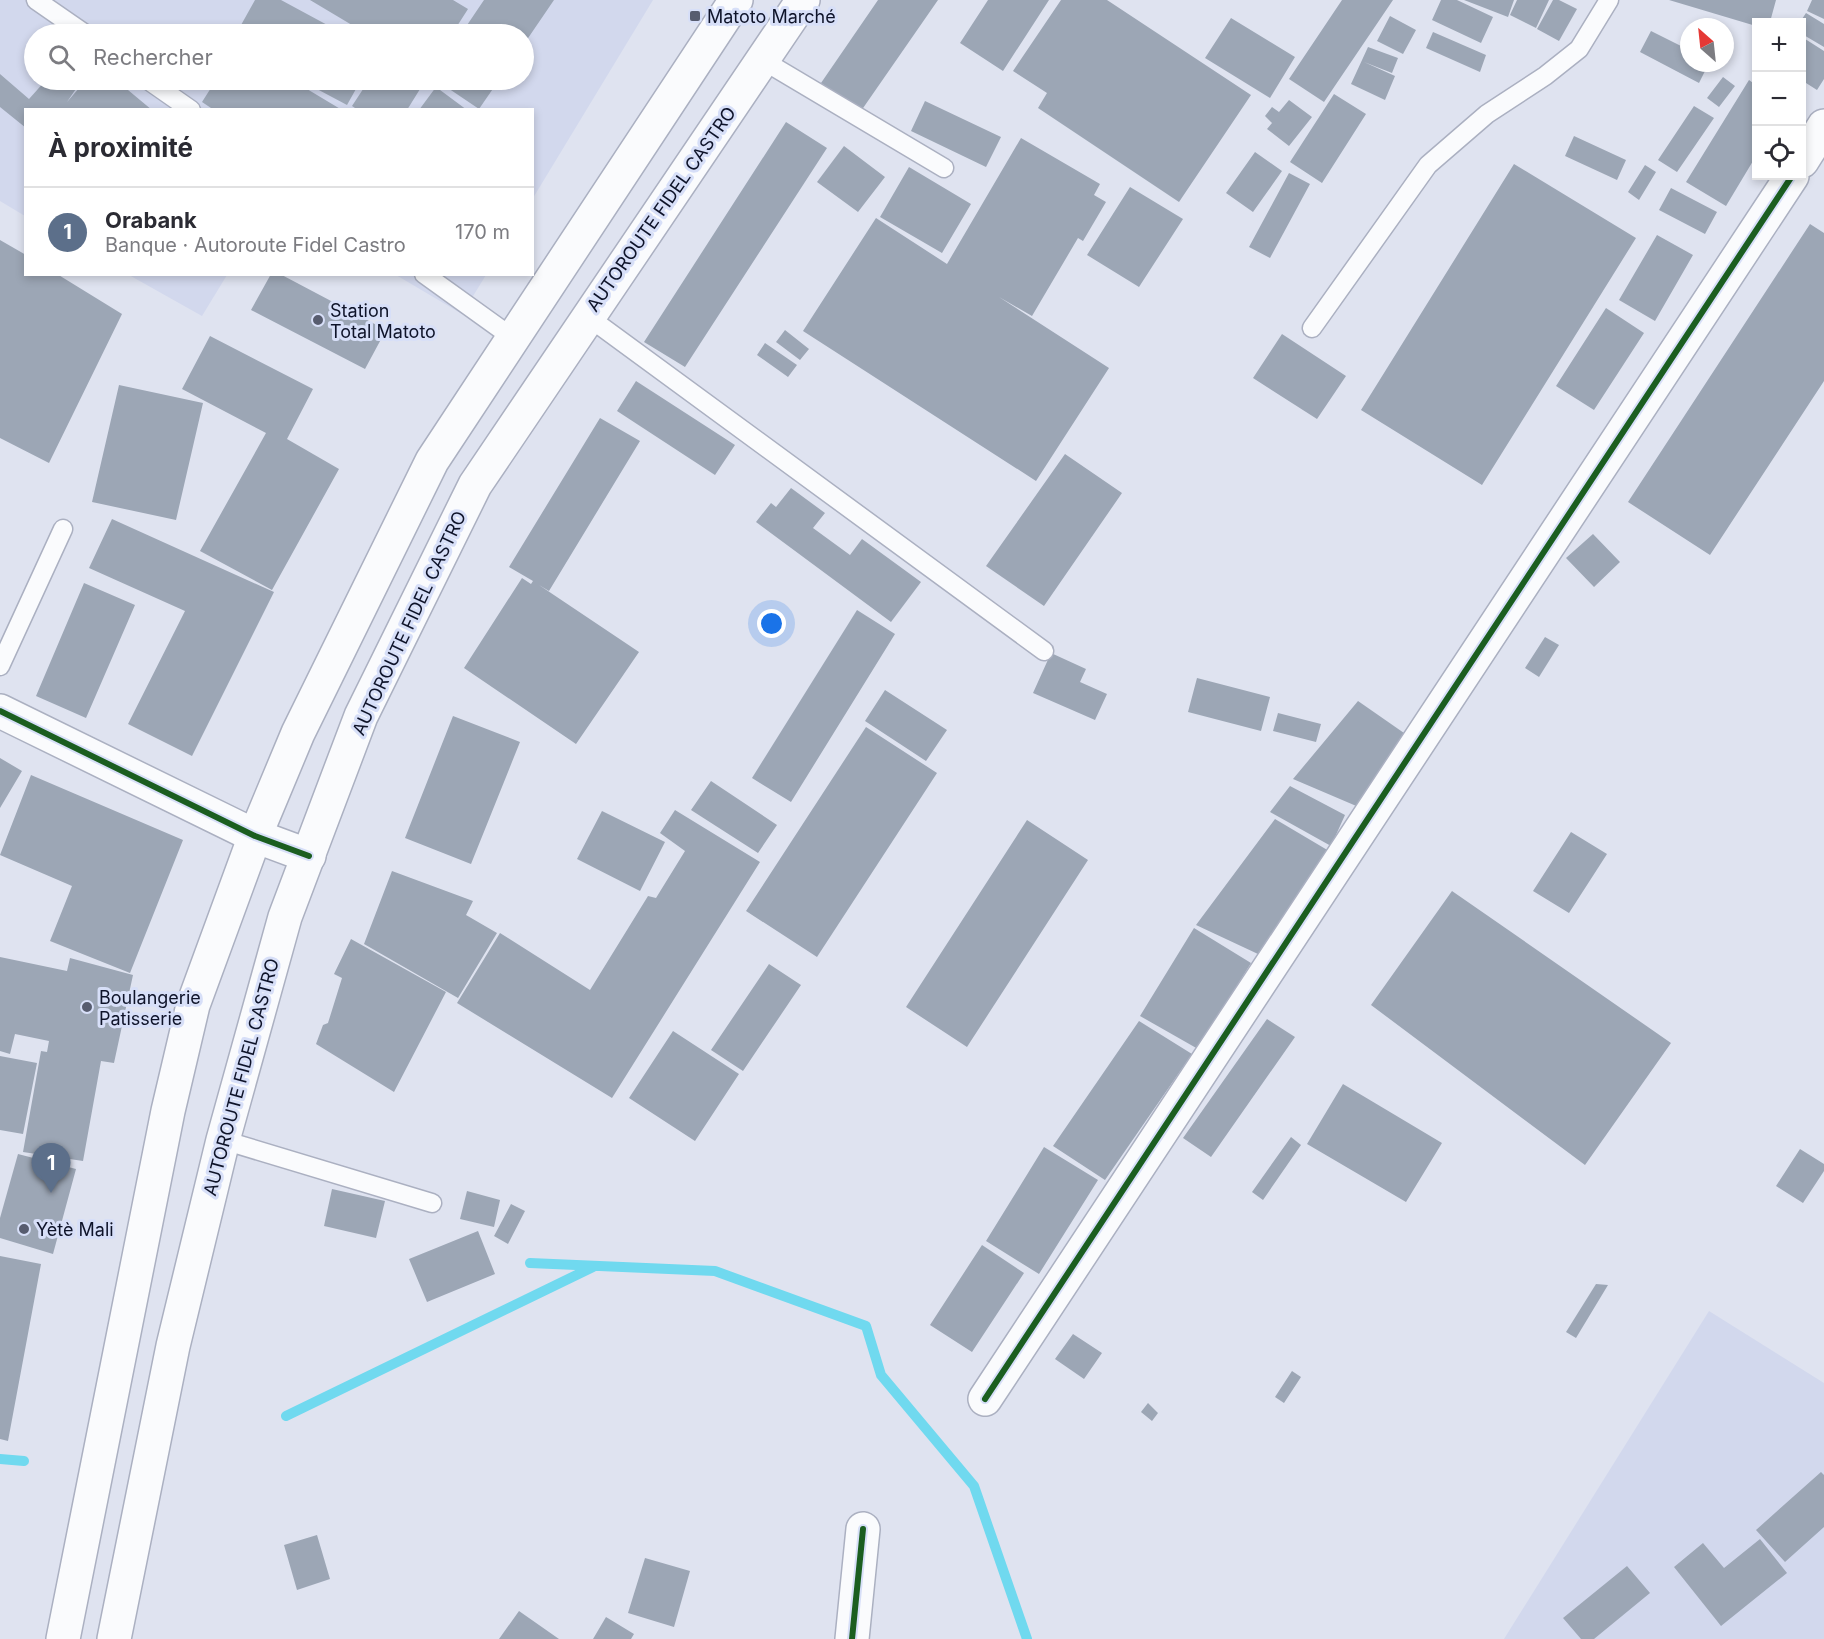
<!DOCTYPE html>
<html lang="fr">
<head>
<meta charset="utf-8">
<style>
	:root { --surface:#fff; --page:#f2f2f3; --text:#2b2b33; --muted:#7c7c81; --line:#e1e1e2; --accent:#575c6f }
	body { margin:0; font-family:Inter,sans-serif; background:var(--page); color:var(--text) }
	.controls { position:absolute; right:18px; top:18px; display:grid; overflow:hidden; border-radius:0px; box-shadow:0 3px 9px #0003 }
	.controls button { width:54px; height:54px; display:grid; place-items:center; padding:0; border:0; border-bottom:2px solid var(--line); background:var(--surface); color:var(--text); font:30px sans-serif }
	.compass { position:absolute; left:1680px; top:18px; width:54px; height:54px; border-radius:50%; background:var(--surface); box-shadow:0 3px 9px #0003; rotate:333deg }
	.you { position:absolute; left:772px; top:624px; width:21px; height:21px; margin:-15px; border:4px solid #fff; border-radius:50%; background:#1a73e8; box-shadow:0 0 0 9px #1a73e833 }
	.badge { display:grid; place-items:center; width:39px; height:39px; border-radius:50%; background:var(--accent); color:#fff; font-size:20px; font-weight:700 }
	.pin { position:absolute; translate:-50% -50px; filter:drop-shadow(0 2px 3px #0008) }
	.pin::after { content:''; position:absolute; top:32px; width:21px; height:18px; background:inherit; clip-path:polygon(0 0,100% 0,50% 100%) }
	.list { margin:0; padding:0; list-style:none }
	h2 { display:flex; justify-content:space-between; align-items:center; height:78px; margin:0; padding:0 24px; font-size:26px }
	h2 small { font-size:20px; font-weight:400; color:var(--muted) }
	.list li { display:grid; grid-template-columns:39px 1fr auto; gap:18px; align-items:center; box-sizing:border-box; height:90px; padding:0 24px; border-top:2px solid var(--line) }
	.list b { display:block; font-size:22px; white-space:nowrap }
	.list p { margin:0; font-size:20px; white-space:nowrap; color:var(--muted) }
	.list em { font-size:20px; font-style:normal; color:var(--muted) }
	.icon { flex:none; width:33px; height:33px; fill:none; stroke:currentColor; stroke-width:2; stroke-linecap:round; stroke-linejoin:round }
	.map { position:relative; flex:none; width:1824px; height:1639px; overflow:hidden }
	.search { position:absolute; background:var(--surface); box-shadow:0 3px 9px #0003; left:24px; top:24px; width:510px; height:66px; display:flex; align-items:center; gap:15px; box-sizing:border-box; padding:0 21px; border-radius:33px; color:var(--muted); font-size:22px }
	.panel { position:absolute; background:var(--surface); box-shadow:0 3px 9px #0003; left:24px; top:108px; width:510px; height:168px; border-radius:0px }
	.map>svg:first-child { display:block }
	.built { fill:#d2d8ed; fill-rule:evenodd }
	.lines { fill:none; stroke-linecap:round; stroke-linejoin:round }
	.stream { stroke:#70d9ef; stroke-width:10 }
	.building { fill:#9ca6b5 }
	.lane-casing { stroke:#abb0c1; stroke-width:21 }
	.street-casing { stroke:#abb0c1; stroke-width:36 }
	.highway-casing { stroke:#abb0c1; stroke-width:36 }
	.lane { stroke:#fafbfd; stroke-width:18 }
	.street { stroke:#fafbfd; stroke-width:33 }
	.highway { stroke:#fafbfd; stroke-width:33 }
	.cycleway-casing { stroke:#d7dff8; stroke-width:10 }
	.cycleway { stroke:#1b5e20; stroke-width:6 }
	.poi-dot { fill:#575c6f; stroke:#d7dff8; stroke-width:2 }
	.labels { text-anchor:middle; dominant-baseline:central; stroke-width:6; stroke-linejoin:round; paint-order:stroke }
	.poi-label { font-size:18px; fill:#0e1329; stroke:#d7dff8; text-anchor:start }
	.street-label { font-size:18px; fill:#0e1329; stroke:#d7dff8 }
</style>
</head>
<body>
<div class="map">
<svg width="1824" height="1639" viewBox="0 0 1824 1639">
	<rect width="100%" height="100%" fill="#dfe3f0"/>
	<path class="built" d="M0 0H653L533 198 532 110H26L25 216 0 201ZM34 34H524V80H34Z
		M129 275H227L202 316Z
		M396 275H486L462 314Z
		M1709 1311 1824 1383V1639H1504Z"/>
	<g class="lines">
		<path class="stream" d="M530 1263 715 1271 866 1326 881 1375 974 1486 1027 1639
			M286 1416 593 1267
			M0 1459 24 1461"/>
	</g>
	<path class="building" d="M255 0H281L344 34H236Z
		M310 0H453L468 9 452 34H367Z
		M484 0H554L524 44V34H461Z
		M878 0H938L861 111 821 83Z
		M988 0H1049L1003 71 960 43Z
		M1061 0H1107L1251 95 1179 202 1038 108 1047 93 1013 71Z
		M1342 0H1393L1324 102 1289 79Z
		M1441 0H1457L1493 17 1481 43 1432 20Z
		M1464 0H1514L1508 17Z
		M1517 0H1549L1536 28 1510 15Z
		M1553 0H1559L1577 9 1559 41 1537 29Z
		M1669 0H1776L1770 22H1756V26Z
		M1812 0H1824V19L1807 11Z
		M1806 13 1824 24V47L1802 34 1800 22Z
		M1390 16 1416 30 1403 54 1377 41Z
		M1231 18 1295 57 1270 98 1205 58Z
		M1651 31 1689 50V63H1709L1699 83 1640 52Z
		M1433 32 1486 55 1480 72 1426 48Z
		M1802 37 1824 51V79L1817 90 1806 83 1802 90Z
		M1368 47 1398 58 1392 73 1364 62 1395 76 1385 100 1351 84Z
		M0 74 29 99 46 80H82L67 102 86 80H116L152 110H26V128L0 107Z
		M1723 77 1735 86 1719 107 1707 98Z
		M216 80H292L342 110H214L202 102Z
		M300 80H361L347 105Z
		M369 80H423L425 81 407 110H358L352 106Z
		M436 80H499L479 109Z
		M1749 80 1756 85V156L1726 206 1686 182Z
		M436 87 467 110H419Z
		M1334 94 1366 114 1322 183 1290 162Z
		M1289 100 1312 117 1289 146 1267 129 1272 123 1265 116 1272 107 1279 112Z
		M925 101 1001 137 986 167 911 131Z
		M1694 106 1714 118 1677 172 1658 160Z
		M786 122 827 148 685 367 644 342Z
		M1574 136 1626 160 1617 180 1565 156Z
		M1021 138 1100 184 1094 195 1106 202 1083 241 1078 238 1032 316 999 297 1109 368 1036 481 803 331 876 218 947 264Z
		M844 146 885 177 858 212 817 182Z
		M1255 152 1282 171 1253 212 1226 193Z
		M1514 164 1636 238 1482 485 1361 410Z
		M1645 165 1656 172 1639 200 1628 192Z
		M909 167 971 204 942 253 880 217Z
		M1289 173 1310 184 1270 258 1249 247Z
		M1130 187 1183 219 1139 287 1087 255Z
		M1671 188 1717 212 1705 234 1659 210Z
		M1810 224 1824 233V381L1710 555 1628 502Z
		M1657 235 1693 255 1655 321 1619 300Z
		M0 240 26 255V274H57L122 314 49 463 0 438Z
		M271 274H280L386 330 365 369 251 310Z
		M1606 308 1644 333 1594 410 1556 386Z
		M785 330 809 349 800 360 776 342Z
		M1282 334 1346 376 1317 419 1253 378Z
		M210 336 313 389 287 439 339 469 272 590 200 551 266 433 182 389Z
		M765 343 797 365 788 377 757 355Z
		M636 381 735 445 715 475 617 411Z
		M119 385 203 403 176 520 92 502Z
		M600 418 640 441 549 591 539 585 639 652 576 744 464 668 522 578 531 584 533 581 509 567Z
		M1065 454 1122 493 1044 606 986 566Z
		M791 488 825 513 813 528 850 555 862 539 921 582 891 622 756 522 771 503 776 507Z
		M112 519 274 592 192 756 128 724 185 611 89 568Z
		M1593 534 1620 562 1594 587 1566 558Z
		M84 583 135 605 86 718 36 696Z
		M857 610 895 634 791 802 752 778Z
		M1545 637 1559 645 1539 677 1525 668Z
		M1051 653 1086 669 1080 682 1107 694 1095 720 1033 693Z
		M1197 678 1270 697 1261 731 1188 712Z
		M885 690 947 730 926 761 865 721Z
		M1358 701 1404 733 1361 808 1293 779Z
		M1278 713 1321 724 1316 742 1273 731Z
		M453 716 520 742 471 864 405 838Z
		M866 727 937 773 817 957 746 911Z
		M0 758 22 771 0 808Z
		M31 775 183 840 130 973 50 941 72 886 0 855Z
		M711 781 777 825 758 853 691 810Z
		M1290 786 1345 815 1331 846 1270 812Z
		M675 810 760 862 612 1098 457 1003 500 933 590 990 648 896 656 898 685 851 660 833Z
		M602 811 665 842 640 891 577 859Z
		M1275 819 1329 851 1258 954 1196 925Z
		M1027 820 1088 860 967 1047 906 1007Z
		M1571 832 1607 854 1569 913 1533 891Z
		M392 871 473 901 466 915 497 933 458 998 364 944Z
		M1452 891 1671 1043 1585 1165 1371 1005Z
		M1194 928 1251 963 1198 1049 1140 1016Z
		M351 939 446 992 394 1092 316 1044 323 1025 328 1023 342 978 334 974Z
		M0 957 67 971 70 958 133 975 114 1063 101 1061 83 1161 23 1152 41 1051 47 1052 49 1041 15 1034 10 1054 0 1051Z
		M769 964 801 985 743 1071 711 1050Z
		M1267 1019 1295 1037 1211 1157 1183 1138Z
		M1139 1021 1192 1054 1105 1180 1053 1146Z
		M673 1031 739 1074 695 1141 629 1098Z
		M0 1056 37 1063 23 1134 0 1130Z
		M1343 1084 1442 1143 1406 1202 1307 1144Z
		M1291 1137 1301 1145 1263 1200 1252 1192Z
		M1044 1147 1098 1180 1039 1274 986 1241Z
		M1800 1149 1824 1164V1171L1803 1203 1776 1186Z
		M18 1154 76 1169 53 1254 0 1238V1218Z
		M332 1189 385 1201 376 1238 324 1226Z
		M467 1191 500 1200 494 1227 460 1219Z
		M511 1204 525 1211 508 1244 494 1236Z
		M478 1231 495 1274 427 1302 409 1259Z
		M982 1245 1024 1273 972 1352 930 1325Z
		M0 1256 41 1264 8 1441 0 1439Z
		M1596 1284 1608 1285 1576 1338 1566 1332Z
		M1073 1334 1102 1353 1084 1379 1055 1359Z
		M1292 1371 1301 1377 1284 1403 1275 1397Z
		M1148 1403 1158 1413 1152 1421 1141 1412Z
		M1821 1472 1824 1475V1527L1785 1562 1756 1530Z
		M317 1535 330 1579 297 1590 284 1545Z
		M1760 1539 1787 1573 1721 1626 1674 1567 1703 1543 1724 1568Z
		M645 1558 690 1571 674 1627 628 1613Z
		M1627 1566 1650 1593 1594 1639H1581L1563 1618Z
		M519 1611 559 1639H499Z
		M606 1617 634 1634 631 1639H593Z"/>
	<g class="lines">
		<defs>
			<path id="lane" d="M36 0 85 34
				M764 61 944 168
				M148 80 191 110
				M424 274 513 338
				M587 316 1044 651
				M1312 328 1428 165 1487 114 1545 76 1579 49 1609 0
				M0 666 63 529
				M223 1140 432 1203"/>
			<path id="street" d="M1802 161 1824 126
				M0 711 255 836 309 856
				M985 1399 1792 176
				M852 1639 863 1529"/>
			<path id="highway" d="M63 1639 168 1111 193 1005 255 836 298 733 432 461 736 0
				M114 1639 173 1346 223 1140 285 917 361 716 475 485 803 0"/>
		</defs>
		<use href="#lane" class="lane-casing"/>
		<use href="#street" class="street-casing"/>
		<use href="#highway" class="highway-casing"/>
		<use href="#lane" class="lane"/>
		<use href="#street" class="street"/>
		<use href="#highway" class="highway"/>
		<defs>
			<path id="cycleway" d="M0 711 255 836 309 856
				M985 1399 1792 176
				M852 1639 863 1529"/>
		</defs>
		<use href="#cycleway" class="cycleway-casing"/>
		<use href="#cycleway" class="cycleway"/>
	</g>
	<g class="poi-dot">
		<rect x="689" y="10" width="12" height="12" rx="3"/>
		<circle cx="318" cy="320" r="6"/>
		<circle cx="87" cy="1007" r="6"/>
		<circle cx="24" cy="1229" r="6"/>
	</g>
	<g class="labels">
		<g class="poi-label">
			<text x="707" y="16">Matoto Marché</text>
			<text x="330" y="310">Station<tspan x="330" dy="21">Total Matoto</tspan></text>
			<text x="99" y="997">Boulangerie<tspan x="99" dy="21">Patisserie</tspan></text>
			<text x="36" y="1229">Yètè Mali</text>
		</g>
		<g class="street-label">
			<text transform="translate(661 209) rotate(-55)">AUTOROUTE FIDEL CASTRO</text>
			<text transform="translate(409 623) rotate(-65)">AUTOROUTE FIDEL CASTRO</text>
			<text transform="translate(241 1077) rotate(-75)">AUTOROUTE FIDEL CASTRO</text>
		</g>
	</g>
</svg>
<div class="controls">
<button>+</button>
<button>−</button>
<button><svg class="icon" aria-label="locate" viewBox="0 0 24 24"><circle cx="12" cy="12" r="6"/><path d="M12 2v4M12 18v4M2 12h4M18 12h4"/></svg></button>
</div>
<svg class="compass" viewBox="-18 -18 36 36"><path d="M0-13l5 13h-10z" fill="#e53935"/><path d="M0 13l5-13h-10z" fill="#7c7c81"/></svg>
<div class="you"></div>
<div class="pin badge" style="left:51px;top:1193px;background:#5c6f8a">1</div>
<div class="search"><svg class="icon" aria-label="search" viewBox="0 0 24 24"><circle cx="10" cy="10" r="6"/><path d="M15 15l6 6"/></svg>Rechercher</div>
<section class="panel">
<h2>À proximité<small></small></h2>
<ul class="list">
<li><span class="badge" style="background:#5c6f8a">1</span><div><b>Orabank</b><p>Banque · Autoroute Fidel Castro</p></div><em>170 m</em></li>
</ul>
</section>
</div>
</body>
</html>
